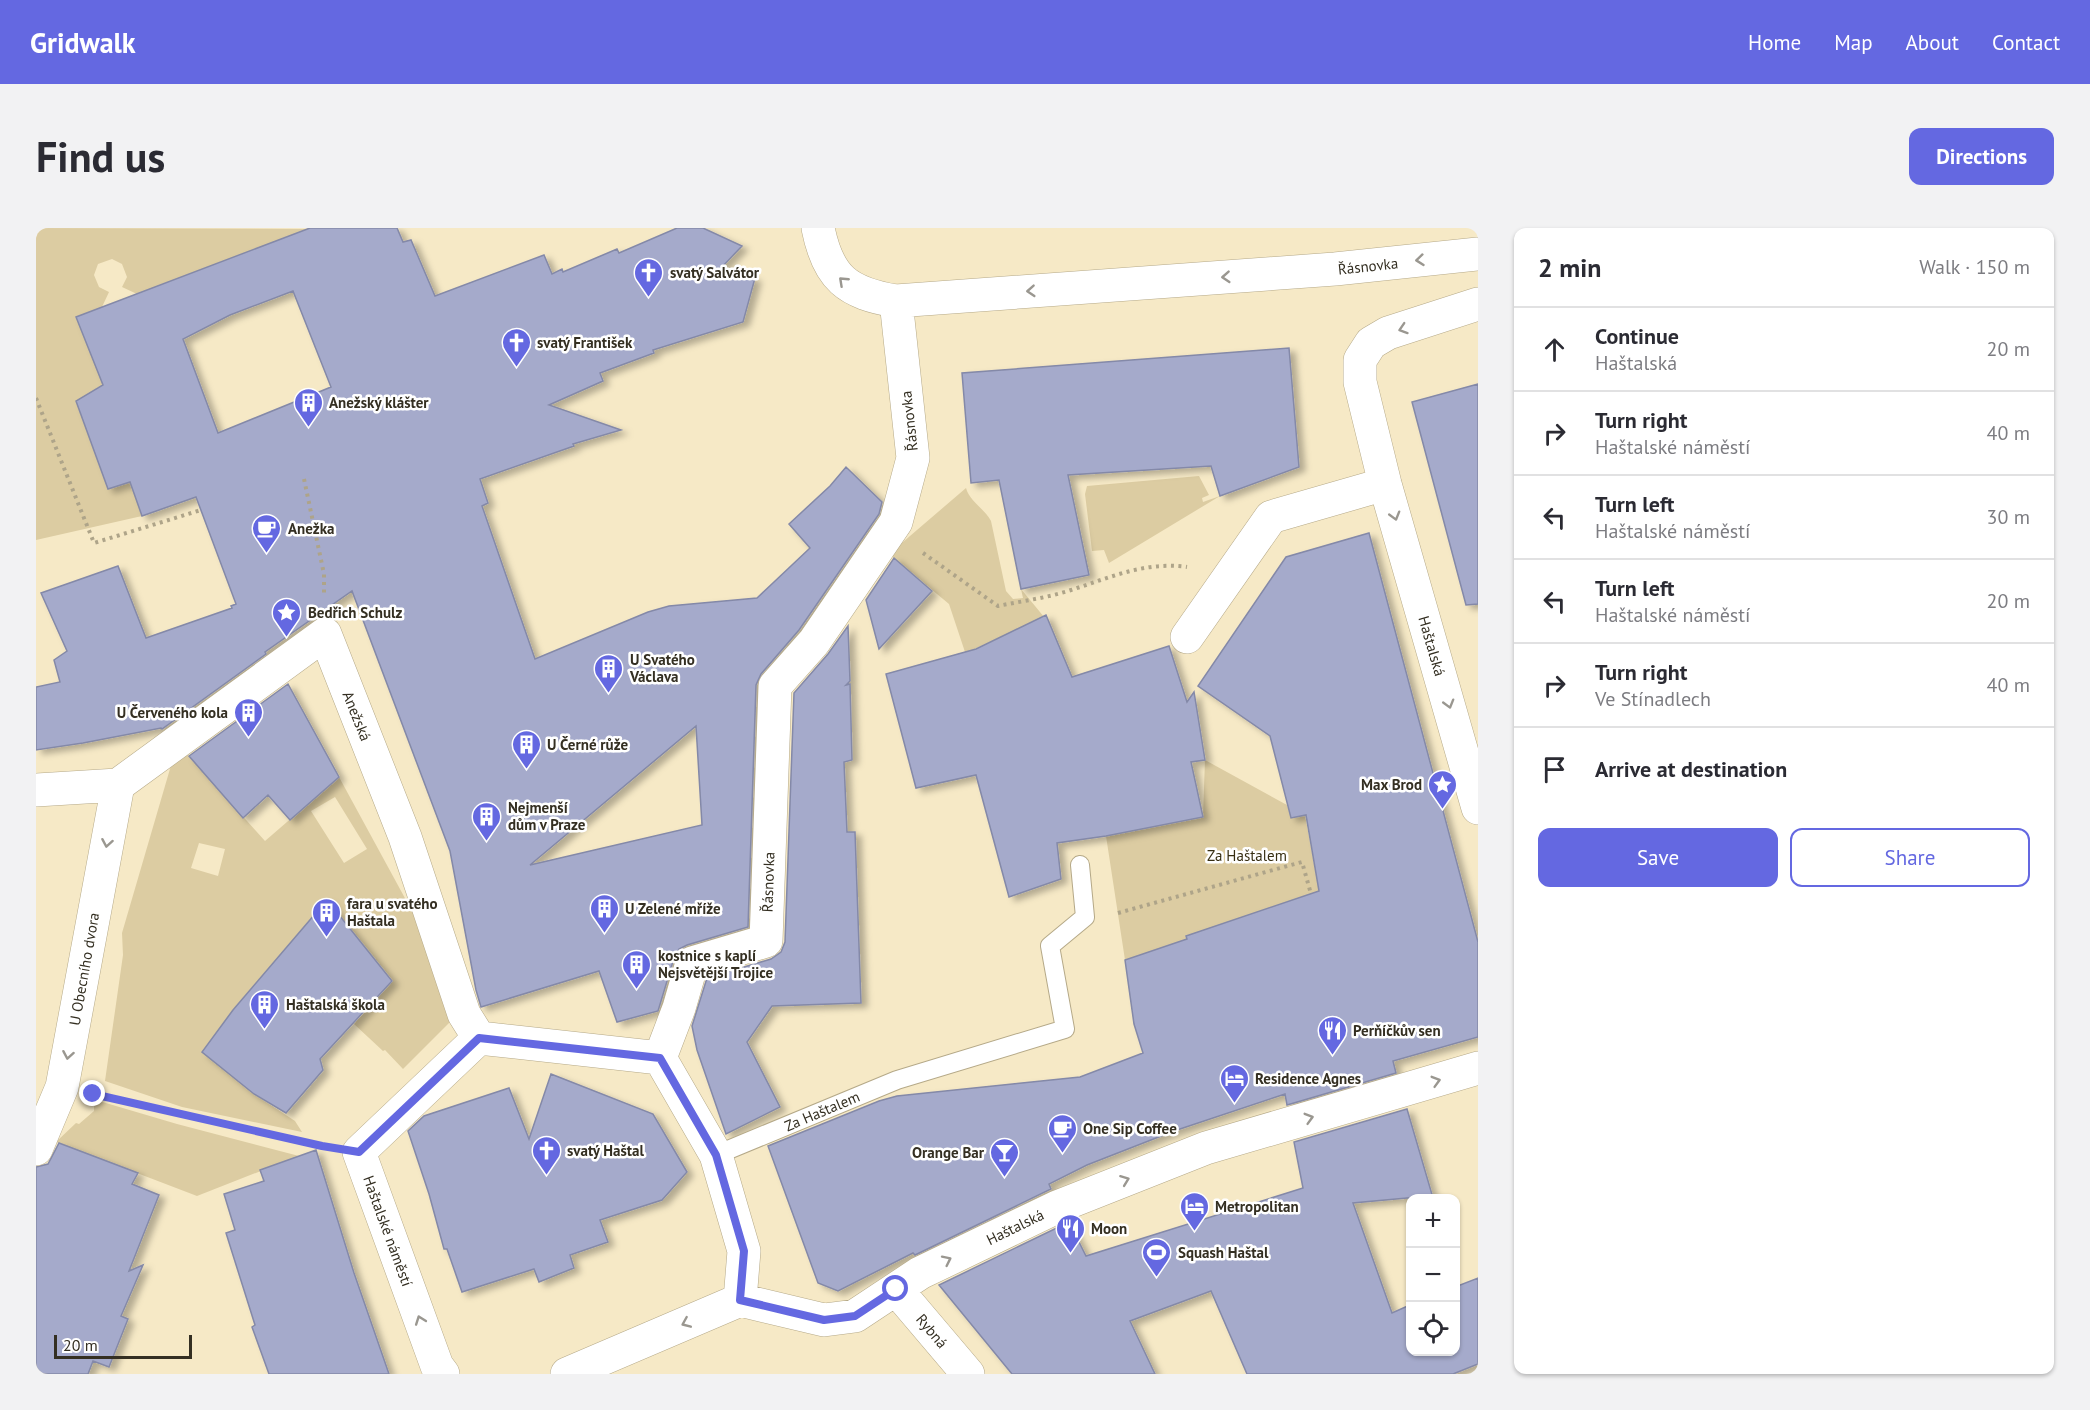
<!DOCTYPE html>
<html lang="en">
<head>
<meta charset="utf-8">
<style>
	:root { --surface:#fff; --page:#f2f2f3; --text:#2b2b33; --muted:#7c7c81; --line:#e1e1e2; --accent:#6468e1 }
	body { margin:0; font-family:"PT Sans",sans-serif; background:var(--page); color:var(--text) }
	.controls { position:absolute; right:18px; bottom:18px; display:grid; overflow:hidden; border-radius:12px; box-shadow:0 2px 4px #0004 }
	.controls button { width:54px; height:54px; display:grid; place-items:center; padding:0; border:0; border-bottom:2px solid var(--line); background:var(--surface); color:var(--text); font:30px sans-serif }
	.scale { position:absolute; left:18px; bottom:15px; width:138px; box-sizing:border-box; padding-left:6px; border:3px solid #342f22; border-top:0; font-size:16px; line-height:21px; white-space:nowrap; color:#342f22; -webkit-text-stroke:4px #fff; paint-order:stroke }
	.stop { position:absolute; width:18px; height:18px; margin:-14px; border:4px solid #6468e1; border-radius:50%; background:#fff }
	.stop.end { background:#6468e1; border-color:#fff; box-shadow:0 2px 6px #0008 }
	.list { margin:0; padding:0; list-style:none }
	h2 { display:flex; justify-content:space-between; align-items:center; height:78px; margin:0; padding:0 24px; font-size:26px }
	h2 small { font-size:20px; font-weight:400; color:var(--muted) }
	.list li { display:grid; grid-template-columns:39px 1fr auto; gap:18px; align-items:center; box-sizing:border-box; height:84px; padding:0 24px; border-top:2px solid var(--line) }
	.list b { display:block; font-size:22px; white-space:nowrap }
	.list p { margin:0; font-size:20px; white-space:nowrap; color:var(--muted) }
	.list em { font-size:20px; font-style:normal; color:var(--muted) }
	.actions { display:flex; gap:12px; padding:18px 24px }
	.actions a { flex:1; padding:14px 0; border:2px solid var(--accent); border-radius:12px; text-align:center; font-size:21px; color:var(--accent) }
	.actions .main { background:var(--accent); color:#fff }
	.icon { flex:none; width:33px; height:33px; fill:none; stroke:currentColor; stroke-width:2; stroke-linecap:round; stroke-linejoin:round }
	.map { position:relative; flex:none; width:1442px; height:1146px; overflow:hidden; border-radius:12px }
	header { display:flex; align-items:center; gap:36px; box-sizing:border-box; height:84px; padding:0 30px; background:var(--accent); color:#fff }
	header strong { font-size:28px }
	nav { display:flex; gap:33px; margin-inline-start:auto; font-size:21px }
	.intro { display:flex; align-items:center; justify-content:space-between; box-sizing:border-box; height:144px; padding:0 36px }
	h1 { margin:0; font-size:42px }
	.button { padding:15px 27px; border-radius:12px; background:var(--accent); color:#fff; font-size:21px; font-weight:700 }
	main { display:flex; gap:36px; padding:0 36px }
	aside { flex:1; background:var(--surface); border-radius:12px; box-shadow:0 2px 4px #0004 }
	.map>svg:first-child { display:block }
	.green { fill:#dccca2; fill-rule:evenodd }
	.building { fill:#a5aacb; stroke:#8489a8; stroke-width:1.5; fill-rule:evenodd; filter:url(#shadow) }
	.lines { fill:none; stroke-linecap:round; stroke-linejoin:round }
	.lane-casing { stroke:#b5a988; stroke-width:20 }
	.street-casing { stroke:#b5a988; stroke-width:34 }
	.path { stroke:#aea489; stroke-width:4; stroke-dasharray:3 4.5; stroke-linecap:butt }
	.lane { stroke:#fff; stroke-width:18 }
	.street { stroke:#fff; stroke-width:33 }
	.oneway { stroke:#9a9790 }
	.route { stroke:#6468e1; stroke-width:8 }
	.labels { text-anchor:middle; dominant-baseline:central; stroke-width:5; stroke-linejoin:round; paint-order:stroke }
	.street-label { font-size:15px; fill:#342f22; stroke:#fff }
	.poi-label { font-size:15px; font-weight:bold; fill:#342f22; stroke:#fff; text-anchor:start }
	.park-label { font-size:15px; fill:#372e12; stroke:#fff }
</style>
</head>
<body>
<header>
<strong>Gridwalk</strong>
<nav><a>Home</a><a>Map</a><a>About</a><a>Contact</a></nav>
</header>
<div class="intro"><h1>Find us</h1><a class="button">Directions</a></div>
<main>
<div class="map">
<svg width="1442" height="1146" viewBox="0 0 1442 1146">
	<defs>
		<filter id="shadow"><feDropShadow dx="6" dy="4" stdDeviation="3" flood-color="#0004"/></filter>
	</defs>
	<rect width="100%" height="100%" fill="#f6e9c6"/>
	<path class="green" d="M0 0 272 1 101 66 86 59 91 49 86 36 76 31 62 36 58 47 63 59 73 64 66 79 40 89 70 163 40 173 72 261 94 254 106 288 0 312Z
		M1163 248 1173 267 1166 270 1167 274 1184 268 1073 335 1068 322 1056 323 1049 266 1051 258Z
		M930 260C934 274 948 280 955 293L970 363 977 371 987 370 985 361 1013 395 962 410 932 424H929L913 376 853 326Z
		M149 524 229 613 303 549 401 729 416 792 367 841 349 822 347 823 318 796 357 753 291 672 197 782 166 824 218 866 259 893 266 904 146 879 69 853 87 727 86 705 136 534ZM299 569 331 621 308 635 275 583ZM163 615 189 621 182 648 155 640Z
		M1169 532 1251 577 1255 590 1269 587 1283 663 1150 708 1151 711 1089 732 1070 608 1167 589Z
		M63 873 141 896 263 928 161 968 20 914 40 895 43 896 58 883V878Z"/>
	<path class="building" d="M274 0H361L367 14 375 12 399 68 508 27 516 46 526 41 527 44 581 21 583 25 641 0H667L706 18 684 41 719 50 707 94 617 122 618 125 564 145 567 153 513 177 585 202 537 216 538 218 444 251 452 275 446 278 499 431 612 384 633 378 721 370 774 320 753 296 794 258 810 239 846 274 843 286 763 402 725 446 720 457 712 699 651 717 643 721 638 730 622 783 581 794 563 743 445 779 440 762 414 623 316 363 229 424 230 426 126 501 125 500 47 515 0 522V459L24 454 18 432 31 423 5 365 82 338 110 410 196 380 195 378 200 376 160 269 106 288 94 254 72 261 40 173 67 157 40 89ZM257 63 295 159 182 205 147 111 194 87ZM660 498 666 597 494 637Z
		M1253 120 1263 239 1184 268 1175 238 1032 247 1053 347 985 361 963 252 935 255 926 145Z
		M1442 156V376L1430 377 1376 174Z
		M1333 305 1442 714V809L1357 833 1360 845 1251 877 1249 866 1138 903 1051 937 1013 956 1015 961 879 1027 877 1025 802 1063 782 1055 732 918 843 873 861 868 1044 849 1107 825 1098 796 1089 732 1151 711 1150 708 1283 663 1270 587 1255 590 1234 508 1162 458 1250 329Z
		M858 330 896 363 843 421 830 372Z
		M1010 387 1036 449 1133 418 1151 474 1158 464 1169 532 1155 534 1167 589 1070 608 1021 615 1025 651 973 669 940 547 880 560 850 446 940 421Z
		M812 398 814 453 810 457 814 456 816 532 808 534 811 604H819L825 775 736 778 711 814 744 879 690 906 661 822 656 798 671 750 735 731 745 724 749 714 758 465 792 426Z
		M252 456 303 549 254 592 232 567 207 590 153 528Z
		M291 672 356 753 284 831 287 842 250 885 218 866 166 824 197 782Z
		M515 846 617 886 651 944 626 972 564 992 572 1014 534 1027 538 1040 503 1054 498 1041 426 1064 411 1021H408L393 966 372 903 388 888 473 860 493 911Z
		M1371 881 1397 970H1371L1317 975 1356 1085 1374 1077V1124H1419V1059L1442 1050V1136L1417 1146H1211L1175 1063 1094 1093 1119 1146H976L903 1057 1033 994 1050 1028 1267 960 1258 914Z
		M23 915 102 945 96 956 123 967 93 1043 107 1037 85 1088 92 1091 73 1139 57 1133 52 1146H0V939L12 936Z
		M280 922 318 1045 353 1146H233L216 1099 219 1097 190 1005 199 1002 188 966 228 953 224 942Z"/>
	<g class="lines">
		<defs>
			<path id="lane" d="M680 927 861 852 1029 801 1014 718 1049 689 1044 637"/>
			<path id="street" d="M782 0C792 50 811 65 860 73L1299 41 1442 26
				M1442 76 1352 105 1335 115 1324 132V154L1349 256 1442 580
				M1151 409 1235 289 1349 256
				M82 557 289 406 369 609 428 786 443 810
				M0 562 82 557
				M624 830 643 780 656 735 730 713 739 458 778 414 860 294 877 230 860 73
				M624 830 680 927 708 1023 704 1072
				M0 921 26 859 82 557
				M860 1061 932 1146
				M407 1146 401 1138 323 924 443 810 624 830
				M531 1146 704 1072 788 1092 819 1088 884 1045 1021 979 1170 920 1442 840"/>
		</defs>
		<use href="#lane" class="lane-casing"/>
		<use href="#street" class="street-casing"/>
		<path class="path" d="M0 170 58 315 165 282
			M268 251 288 346V368
			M887 325 962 378C986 373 1011 370 1035 362 1073 350 1109 333 1151 339
			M1082 685 1266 634 1275 666
			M66 868 284 917"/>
		<use href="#lane" class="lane"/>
		<use href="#street" class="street"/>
	</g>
	<defs><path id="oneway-chevron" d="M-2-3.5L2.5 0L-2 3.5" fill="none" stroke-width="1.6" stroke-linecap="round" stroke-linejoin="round" transform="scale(1.5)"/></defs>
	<g class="oneway">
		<use href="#oneway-chevron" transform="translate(1384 32) rotate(174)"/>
		<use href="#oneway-chevron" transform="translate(1190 49) rotate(176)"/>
		<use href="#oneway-chevron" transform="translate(807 53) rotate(-137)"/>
		<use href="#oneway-chevron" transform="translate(995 63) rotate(176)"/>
		<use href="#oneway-chevron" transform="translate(1367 101) rotate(162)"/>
		<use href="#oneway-chevron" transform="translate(1359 288) rotate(74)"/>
		<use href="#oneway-chevron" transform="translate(1413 476) rotate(74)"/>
		<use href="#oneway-chevron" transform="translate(71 615) rotate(100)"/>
		<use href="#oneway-chevron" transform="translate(32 827) rotate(100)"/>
		<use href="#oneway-chevron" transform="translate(1400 853) rotate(-16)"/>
		<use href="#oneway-chevron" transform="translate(1273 890) rotate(-16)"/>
		<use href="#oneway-chevron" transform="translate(1089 952) rotate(-21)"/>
		<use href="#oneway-chevron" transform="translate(911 1032) rotate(-26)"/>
		<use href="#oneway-chevron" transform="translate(384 1092) rotate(-110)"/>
		<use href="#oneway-chevron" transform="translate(650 1095) rotate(157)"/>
	</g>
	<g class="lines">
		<path class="route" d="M57 866 286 918 323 924 443 810 624 830 680 927 708 1023 704 1072 788 1092 819 1088 860 1061"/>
	</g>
	<defs>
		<symbol id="church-pin" viewBox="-11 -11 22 30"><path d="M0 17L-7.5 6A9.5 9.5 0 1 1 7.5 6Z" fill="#6468e1" stroke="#fff"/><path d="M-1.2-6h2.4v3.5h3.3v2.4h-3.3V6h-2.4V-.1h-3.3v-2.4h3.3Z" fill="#fff"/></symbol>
		<symbol id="building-pin" viewBox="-11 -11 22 30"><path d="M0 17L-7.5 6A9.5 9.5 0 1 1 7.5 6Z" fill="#6468e1" stroke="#fff"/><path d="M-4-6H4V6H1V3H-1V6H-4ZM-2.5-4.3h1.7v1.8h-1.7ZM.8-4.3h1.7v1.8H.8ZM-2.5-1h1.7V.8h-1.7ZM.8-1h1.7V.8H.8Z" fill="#fff"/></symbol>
		<symbol id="cafe-pin" viewBox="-11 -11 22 30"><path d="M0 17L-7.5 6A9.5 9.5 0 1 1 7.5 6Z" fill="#6468e1" stroke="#fff"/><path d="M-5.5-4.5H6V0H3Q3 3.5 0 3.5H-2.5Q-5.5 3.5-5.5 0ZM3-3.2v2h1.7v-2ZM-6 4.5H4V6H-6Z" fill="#fff"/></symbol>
		<symbol id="sight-pin" viewBox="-11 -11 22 30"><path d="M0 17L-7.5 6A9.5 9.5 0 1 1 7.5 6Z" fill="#6468e1" stroke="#fff"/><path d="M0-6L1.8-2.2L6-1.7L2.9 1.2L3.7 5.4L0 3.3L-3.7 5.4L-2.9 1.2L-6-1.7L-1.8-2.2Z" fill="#fff"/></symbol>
		<symbol id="restaurant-pin" viewBox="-11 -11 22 30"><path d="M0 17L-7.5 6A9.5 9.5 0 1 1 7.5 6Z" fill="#6468e1" stroke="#fff"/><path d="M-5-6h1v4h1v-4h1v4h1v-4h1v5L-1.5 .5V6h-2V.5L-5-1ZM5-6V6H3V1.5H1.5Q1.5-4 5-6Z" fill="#fff"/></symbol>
		<symbol id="hotel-pin" viewBox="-11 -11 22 30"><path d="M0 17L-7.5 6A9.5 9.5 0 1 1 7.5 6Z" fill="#6468e1" stroke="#fff"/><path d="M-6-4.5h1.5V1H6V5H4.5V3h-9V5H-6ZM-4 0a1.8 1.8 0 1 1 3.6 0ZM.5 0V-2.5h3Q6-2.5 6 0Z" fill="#fff"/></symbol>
		<symbol id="bar-pin" viewBox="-11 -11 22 30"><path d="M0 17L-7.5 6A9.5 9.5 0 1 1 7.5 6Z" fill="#6468e1" stroke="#fff"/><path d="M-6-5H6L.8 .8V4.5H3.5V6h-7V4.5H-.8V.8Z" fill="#fff"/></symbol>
		<symbol id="stadium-pin" viewBox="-11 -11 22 30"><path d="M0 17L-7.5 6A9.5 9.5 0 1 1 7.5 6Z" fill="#6468e1" stroke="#fff"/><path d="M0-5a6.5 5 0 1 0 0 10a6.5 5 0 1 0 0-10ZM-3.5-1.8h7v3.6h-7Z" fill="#fff"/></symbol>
	</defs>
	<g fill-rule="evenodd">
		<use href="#church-pin" x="596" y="28" width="33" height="45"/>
		<use href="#church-pin" x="464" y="98" width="33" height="45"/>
		<use href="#building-pin" x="256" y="158" width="33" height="45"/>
		<use href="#cafe-pin" x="214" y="284" width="33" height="45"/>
		<use href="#sight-pin" x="234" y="368" width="33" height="45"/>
		<use href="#building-pin" x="556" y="424" width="33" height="45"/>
		<use href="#building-pin" x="196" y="468" width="33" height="45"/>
		<use href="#building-pin" x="474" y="500" width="33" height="45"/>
		<use href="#sight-pin" x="1390" y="540" width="33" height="45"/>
		<use href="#building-pin" x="434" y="572" width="33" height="45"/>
		<use href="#building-pin" x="552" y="664" width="33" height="45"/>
		<use href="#building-pin" x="274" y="668" width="33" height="45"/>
		<use href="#building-pin" x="584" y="720" width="33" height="45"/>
		<use href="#building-pin" x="212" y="760" width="33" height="45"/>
		<use href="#restaurant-pin" x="1280" y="786" width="33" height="45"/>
		<use href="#hotel-pin" x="1182" y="834" width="33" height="45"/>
		<use href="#cafe-pin" x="1010" y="884" width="33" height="45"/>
		<use href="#church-pin" x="494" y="906" width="33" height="45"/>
		<use href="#bar-pin" x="952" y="908" width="33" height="45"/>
		<use href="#hotel-pin" x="1142" y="962" width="33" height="45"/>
		<use href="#restaurant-pin" x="1018" y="984" width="33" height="45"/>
		<use href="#stadium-pin" x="1104" y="1008" width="33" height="45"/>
	</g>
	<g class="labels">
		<g class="street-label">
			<text transform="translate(1332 38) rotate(-6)">Řásnovka</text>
			<text transform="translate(873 193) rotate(-96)">Řásnovka</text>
			<text transform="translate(1396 418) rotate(74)">Haštalská</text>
			<text transform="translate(321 488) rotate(68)">Anežská</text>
			<text transform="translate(732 654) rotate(-88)">Řásnovka</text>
			<text transform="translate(48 741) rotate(-80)">U Obecního dvora</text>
			<text transform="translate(786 883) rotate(-23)">Za Haštalem</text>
			<text transform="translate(979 999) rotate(-26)">Haštalská</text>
			<text transform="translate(352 1003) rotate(70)">Haštalské náměstí</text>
			<text transform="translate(896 1103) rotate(50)">Rybná</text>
		</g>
		<g class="poi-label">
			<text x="634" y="44">svatý Salvátor</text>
			<text x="501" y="114">svatý František</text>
			<text x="293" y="174">Anežský klášter</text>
			<text x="252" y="300">Anežka</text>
			<text x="272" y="384">Bedřich Schulz</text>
			<text x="594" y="431">U Svatého<tspan x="594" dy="17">Václava</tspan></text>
			<text x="192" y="484" text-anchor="end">U Červeného kola</text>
			<text x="511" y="516">U Černé růže</text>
			<text x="1386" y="556" text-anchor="end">Max Brod</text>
			<text x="472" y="579">Nejmenší<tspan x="472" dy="17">dům v Praze</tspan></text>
			<text x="311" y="675">fara u svatého<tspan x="311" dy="17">Haštala</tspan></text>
			<text x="589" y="680">U Zelené mříže</text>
			<text x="622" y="727">kostnice s kaplí<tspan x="622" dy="17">Nejsvětější Trojice</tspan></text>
			<text x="250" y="776">Haštalská škola</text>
			<text x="1317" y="802">Perňíčkův sen</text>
			<text x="1219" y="850">Residence Agnes</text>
			<text x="1047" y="900">One Sip Coffee</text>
			<text x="531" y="922">svatý Haštal</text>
			<text x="948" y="924" text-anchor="end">Orange Bar</text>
			<text x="1179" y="978">Metropolitan</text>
			<text x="1055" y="1000">Moon</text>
			<text x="1142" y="1024">Squash Haštal</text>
		</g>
		<g class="park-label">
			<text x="1211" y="627">Za Haštalem</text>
		</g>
	</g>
</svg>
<div class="controls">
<button>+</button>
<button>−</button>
<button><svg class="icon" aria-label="locate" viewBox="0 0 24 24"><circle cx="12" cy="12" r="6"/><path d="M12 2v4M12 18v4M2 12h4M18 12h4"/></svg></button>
</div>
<div class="scale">20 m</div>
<div class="stop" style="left:860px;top:1061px"></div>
<div class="stop end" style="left:57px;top:866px"></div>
</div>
<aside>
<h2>2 min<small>Walk · 150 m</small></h2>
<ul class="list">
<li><svg class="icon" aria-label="ahead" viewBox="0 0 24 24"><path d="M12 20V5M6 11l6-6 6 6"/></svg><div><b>Continue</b><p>Haštalská</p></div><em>20 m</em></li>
<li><svg class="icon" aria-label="right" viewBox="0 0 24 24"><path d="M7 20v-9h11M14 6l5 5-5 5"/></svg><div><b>Turn right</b><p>Haštalské náměstí</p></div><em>40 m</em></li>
<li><svg class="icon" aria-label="left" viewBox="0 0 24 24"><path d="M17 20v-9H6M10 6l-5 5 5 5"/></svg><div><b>Turn left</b><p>Haštalské náměstí</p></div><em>30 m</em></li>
<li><svg class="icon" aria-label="left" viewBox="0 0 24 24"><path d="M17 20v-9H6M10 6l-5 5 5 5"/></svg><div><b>Turn left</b><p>Haštalské náměstí</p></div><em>20 m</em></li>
<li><svg class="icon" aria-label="right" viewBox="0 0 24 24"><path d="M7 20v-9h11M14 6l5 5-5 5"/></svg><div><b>Turn right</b><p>Ve Stínadlech</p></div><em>40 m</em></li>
<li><svg class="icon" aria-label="arrive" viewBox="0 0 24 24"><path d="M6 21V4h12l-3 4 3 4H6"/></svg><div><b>Arrive at destination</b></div></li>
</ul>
<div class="actions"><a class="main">Save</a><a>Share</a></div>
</aside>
</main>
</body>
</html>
